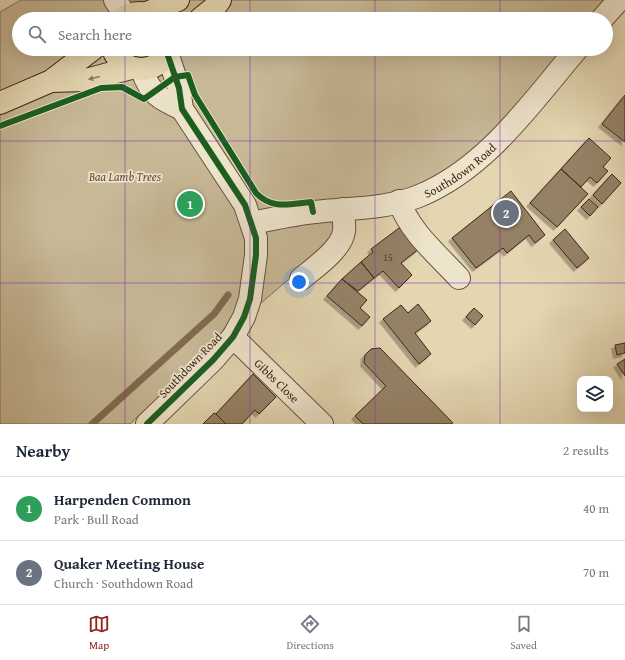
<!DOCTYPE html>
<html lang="en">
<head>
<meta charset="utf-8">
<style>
	:root { --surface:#fff; --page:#f6f6f7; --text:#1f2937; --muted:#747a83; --line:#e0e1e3; --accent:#8f2418 }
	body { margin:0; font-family:"Gentium Book Plus",serif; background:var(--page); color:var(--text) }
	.controls { position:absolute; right:12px; bottom:12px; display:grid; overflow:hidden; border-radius:8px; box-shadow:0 4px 16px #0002 }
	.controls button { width:36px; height:36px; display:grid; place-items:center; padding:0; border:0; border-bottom:1px solid var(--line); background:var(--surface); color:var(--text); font:20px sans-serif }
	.you { position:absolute; left:299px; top:282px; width:14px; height:14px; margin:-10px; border:3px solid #fff; border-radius:50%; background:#1a73e8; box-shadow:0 0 0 6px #1a73e833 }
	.badge { display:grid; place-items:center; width:26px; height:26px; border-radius:50%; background:var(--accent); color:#fff; font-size:13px; font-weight:700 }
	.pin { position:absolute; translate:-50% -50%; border:2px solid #fff; box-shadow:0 1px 4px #0006 }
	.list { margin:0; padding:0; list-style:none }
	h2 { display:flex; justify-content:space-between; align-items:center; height:52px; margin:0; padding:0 16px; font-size:17px }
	h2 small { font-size:13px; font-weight:400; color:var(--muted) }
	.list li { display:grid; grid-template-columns:26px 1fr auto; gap:12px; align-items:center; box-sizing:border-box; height:64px; padding:0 16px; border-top:1px solid var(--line) }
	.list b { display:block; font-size:15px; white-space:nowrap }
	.list p { margin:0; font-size:13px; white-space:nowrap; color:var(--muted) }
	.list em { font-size:13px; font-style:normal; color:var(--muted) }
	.icon { flex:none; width:22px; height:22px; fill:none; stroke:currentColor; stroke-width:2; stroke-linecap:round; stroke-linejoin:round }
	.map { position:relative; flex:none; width:625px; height:424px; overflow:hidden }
	.search { position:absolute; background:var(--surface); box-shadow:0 4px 16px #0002; left:12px; right:12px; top:12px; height:44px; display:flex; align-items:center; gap:10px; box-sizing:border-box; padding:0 14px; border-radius:22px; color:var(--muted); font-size:15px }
	.sheet { height:180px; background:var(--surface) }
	nav { display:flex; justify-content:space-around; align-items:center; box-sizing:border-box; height:56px; border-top:1px solid var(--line); background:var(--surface); font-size:11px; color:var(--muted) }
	nav a { display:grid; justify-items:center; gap:2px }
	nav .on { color:var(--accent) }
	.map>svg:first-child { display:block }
	.green { fill:#c7b896; stroke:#846e56 }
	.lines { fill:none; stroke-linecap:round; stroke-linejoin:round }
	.stream { stroke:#816a53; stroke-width:7 }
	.building { fill:#958166; stroke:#412415; filter:url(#shadow) }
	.minor-casing { stroke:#6a503c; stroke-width:24 }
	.major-casing { stroke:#412415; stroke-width:24 }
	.minor { stroke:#ede4cc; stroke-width:22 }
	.major { stroke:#e3d6b1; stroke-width:22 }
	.cycleway-casing { stroke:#ede4cc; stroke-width:8 }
	.cycleway { stroke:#1b5e20; stroke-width:6 }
	.oneway { fill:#927d63 }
	.grid { fill:none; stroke:#7b2cbf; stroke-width:1; stroke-opacity:0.55 }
	.labels { text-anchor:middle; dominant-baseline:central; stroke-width:3.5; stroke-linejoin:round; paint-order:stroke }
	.number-label { font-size:10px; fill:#563b29 }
	.street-label { font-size:12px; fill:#412415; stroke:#ede4cc }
	.park-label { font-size:12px; font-style:italic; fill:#624935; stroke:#ede4cc }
</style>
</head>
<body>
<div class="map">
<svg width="625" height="424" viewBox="0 0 625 424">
	<defs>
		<filter id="shadow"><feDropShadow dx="-3.5" dy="3.5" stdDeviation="0" flood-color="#0004"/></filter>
	</defs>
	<rect width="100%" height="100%" fill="#e3d6b1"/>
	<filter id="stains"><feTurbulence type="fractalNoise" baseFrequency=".005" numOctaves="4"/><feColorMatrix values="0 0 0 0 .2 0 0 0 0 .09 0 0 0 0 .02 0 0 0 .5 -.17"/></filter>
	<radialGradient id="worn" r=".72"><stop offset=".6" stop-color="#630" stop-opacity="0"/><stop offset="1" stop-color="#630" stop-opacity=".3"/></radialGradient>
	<path class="green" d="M21 0H608L592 19H19V49H566L491 138 456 168 359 217 330 238 295 274 220 338 130 424H0V12Z"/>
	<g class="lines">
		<path class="stream" d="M92 424 214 314 228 295"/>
	</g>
	<path class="building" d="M625 95V142L602 124Z
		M589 138 611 158 603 167 608 171 597 183 590 177 581 187 561 169Z
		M561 169 588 194 557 227 530 203Z
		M612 174 621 183 602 204 593 195Z
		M511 191 545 235 535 243 529 235 507 253 503 248 476 268 452 238Z
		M589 199 598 207 590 216 581 207Z
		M399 228 419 249 401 263 412 275 399 288 383 271 374 278 361 262 373 252 371 249Z
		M565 229 589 258 577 268 553 240Z
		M361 262 374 278 358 291 342 279Z
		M342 279 367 300 360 308 370 317 362 326 327 296Z
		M418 304 431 321 415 333 431 354 419 364 383 319 401 305 408 313Z
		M474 308 483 316 475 325 466 317Z
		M625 343V353L617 355 615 345Z
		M380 348 453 423 451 424H363L355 416 386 386 364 363 365 355 371 349Z
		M625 359V376L617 364Z
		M253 374 276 397 259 414 255 410 242 424H226L216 414Z
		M214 413 216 414 226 424H203Z"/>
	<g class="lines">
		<defs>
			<g id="minor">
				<path d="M115 0 126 16"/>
				<path d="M602 19 619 0"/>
				<path d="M142 70C150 94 160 99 182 109"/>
				<path d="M399 201C410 232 437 254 459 278"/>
				<path id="s1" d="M252 223C273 219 294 214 315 212 349 208 387 209 419 196 487 168 531 103 577 49"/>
				<path d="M301 279C314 268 342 249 344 231 345 224 343 216 343 209"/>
				<path id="s2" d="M233 337 322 424"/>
				<path d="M147 424 213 360 233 337 244 317 250 299 256 255V238L245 205 182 109 179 88 167 53"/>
			</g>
			<path id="major" d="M147 13 178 0
				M122 19C132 11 147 11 157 19
				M200 19 215 7 220 0
				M113 49C121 75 161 76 168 49
				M51 81 86 80 131 68
				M0 103 51 81 93 49"/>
		</defs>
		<use href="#minor" class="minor-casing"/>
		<use href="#major" class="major-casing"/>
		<use href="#minor" class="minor"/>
		<use href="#major" class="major"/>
		<defs>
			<path id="cycleway" d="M0 126 101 88 122 87 144 99 175 77 188 75 195 95 256 193C273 210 289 204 311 202L313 212
				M147 424 213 360 233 337 244 317 250 299 256 255V238L245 205 182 109 179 88 167 53"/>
		</defs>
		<use href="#cycleway" class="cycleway-casing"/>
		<use href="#cycleway" class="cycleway"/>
	</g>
	<defs><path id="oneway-solid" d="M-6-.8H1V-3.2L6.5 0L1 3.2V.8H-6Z"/></defs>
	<use class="oneway" href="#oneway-solid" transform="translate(94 78) rotate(166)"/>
	<path class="grid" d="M125 0V19M250 0V19M375 0V19M500 0V19M125 49V424M250 49V424M375 49V424M500 49V424M0 141H625M0 283H625"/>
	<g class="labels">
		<g class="number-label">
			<text x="388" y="257">15</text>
		</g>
		<g class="street-label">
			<text stroke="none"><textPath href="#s1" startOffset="218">Southdown Road</textPath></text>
			<text transform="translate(190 365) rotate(-46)">Southdown Road</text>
			<text stroke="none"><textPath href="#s2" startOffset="62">Gibbs Close</textPath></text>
		</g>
		<g class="park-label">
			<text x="125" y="176">Baa Lamb Trees</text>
		</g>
	</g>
	<rect width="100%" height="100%" filter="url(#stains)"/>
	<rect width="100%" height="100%" fill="url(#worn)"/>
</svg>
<div class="controls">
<button><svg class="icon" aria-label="layers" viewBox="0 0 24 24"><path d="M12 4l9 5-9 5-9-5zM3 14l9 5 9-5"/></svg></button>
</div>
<div class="you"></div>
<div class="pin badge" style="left:190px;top:204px;background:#2e9e5b">1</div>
<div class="pin badge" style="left:506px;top:213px;background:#6b7280">2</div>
<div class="search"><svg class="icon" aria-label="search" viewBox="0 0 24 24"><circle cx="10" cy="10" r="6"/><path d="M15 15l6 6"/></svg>Search here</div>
</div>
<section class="sheet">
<h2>Nearby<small>2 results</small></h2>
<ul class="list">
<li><span class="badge" style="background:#2e9e5b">1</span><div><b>Harpenden Common</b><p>Park · Bull Road</p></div><em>40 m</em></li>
<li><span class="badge" style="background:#6b7280">2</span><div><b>Quaker Meeting House</b><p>Church · Southdown Road</p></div><em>70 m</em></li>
</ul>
</section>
<nav>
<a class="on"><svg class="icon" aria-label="map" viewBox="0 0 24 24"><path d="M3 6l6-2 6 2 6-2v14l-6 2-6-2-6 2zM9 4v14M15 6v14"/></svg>Map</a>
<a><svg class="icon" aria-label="directions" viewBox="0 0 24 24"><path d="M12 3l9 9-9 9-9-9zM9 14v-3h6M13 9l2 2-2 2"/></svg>Directions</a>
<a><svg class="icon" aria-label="saved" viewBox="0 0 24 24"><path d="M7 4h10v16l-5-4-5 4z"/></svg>Saved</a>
</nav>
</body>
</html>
